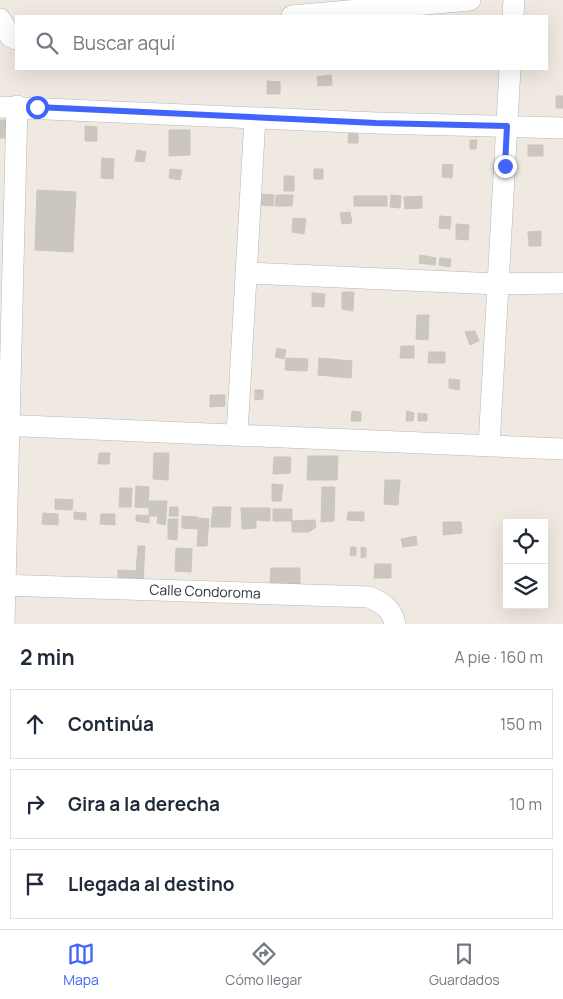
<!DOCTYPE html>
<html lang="es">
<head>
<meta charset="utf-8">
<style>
	:root { --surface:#fff; --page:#f6f6f7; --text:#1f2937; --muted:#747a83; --line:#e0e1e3; --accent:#4264fb }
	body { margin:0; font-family:Manrope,sans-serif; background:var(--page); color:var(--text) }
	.controls { position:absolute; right:15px; bottom:15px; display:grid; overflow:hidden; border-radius:0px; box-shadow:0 5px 20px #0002 }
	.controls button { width:45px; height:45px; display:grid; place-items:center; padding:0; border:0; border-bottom:1px solid var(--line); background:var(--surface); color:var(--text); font:25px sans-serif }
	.stop { position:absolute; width:15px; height:15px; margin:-11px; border:4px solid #4264fb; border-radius:50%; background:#fff }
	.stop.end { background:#4264fb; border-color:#fff; box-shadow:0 1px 5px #0008 }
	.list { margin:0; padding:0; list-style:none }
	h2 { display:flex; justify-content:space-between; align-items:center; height:65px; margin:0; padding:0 20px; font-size:21px }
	h2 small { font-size:16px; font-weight:400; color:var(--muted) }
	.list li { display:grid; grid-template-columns:32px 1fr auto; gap:15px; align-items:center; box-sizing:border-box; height:70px; margin:0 10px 10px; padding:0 10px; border:1px solid var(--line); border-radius:0px }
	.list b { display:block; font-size:19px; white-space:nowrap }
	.list em { font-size:16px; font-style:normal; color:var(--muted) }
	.icon { flex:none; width:28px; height:28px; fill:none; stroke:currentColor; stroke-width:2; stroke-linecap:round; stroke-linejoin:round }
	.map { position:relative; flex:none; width:563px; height:624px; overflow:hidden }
	.search { position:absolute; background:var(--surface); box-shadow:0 5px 20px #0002; left:15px; right:15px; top:15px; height:55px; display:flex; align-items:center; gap:12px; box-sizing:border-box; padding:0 18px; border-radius:0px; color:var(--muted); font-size:19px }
	.sheet { height:305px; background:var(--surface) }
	nav { display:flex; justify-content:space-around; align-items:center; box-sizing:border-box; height:70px; border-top:1px solid var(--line); background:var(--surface); font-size:14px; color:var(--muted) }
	nav a { display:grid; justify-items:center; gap:2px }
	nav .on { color:var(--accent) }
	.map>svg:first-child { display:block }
	.building { fill:#cbc7bf; stroke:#cbc5ba }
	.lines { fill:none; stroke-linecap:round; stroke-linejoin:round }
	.minor-casing { stroke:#b4b7c1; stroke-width:22 }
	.minor { stroke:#fff; stroke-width:21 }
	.route { stroke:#4264fb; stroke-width:6 }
	.labels { text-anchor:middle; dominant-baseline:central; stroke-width:4; stroke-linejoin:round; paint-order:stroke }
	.street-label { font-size:14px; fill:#2e2e2e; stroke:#fff }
</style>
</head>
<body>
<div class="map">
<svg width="563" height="624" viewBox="0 0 563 624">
	<rect width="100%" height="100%" fill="#efe9e1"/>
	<path class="building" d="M331 75 332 85 318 86 317 77Z
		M267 81 280 82V94H267Z
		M556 96H563V108H556Z
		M0 120H9V138H0Z
		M85 126 97 127V141H85Z
		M169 130H190V155L169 156Z
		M349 133 358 134V143H348Z
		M470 140H477L476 149H470Z
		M528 145H543V156H528Z
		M137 150 146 152 144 162 135 161Z
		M102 158 114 159 113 179 101 178Z
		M443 164 453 165 452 178 442 177Z
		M170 169 182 170 180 180 169 178Z
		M314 169H323V179H314Z
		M284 176H294V191H284Z
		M37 190 76 192 73 252 35 250Z
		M262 194 274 195 273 206 261 205Z
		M276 195H293L292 206H275Z
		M391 195 401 196 400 208 390 207Z
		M354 196H387V206H354Z
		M422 196V208L405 209 404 197Z
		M350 212 352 223 342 224 340 213Z
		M440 216 451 217 450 229 439 228Z
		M293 218 306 219 304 234 292 232Z
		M456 224 469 225 468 240 456 239Z
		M541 231V246H529L528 232Z
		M420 255 436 258 435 265 419 263Z
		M440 258 451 259 450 267 439 265Z
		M342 292H354L353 311 342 309Z
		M312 293 325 294 324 307 312 306Z
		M417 315H429L428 340 416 339Z
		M475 331 479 341 470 345 465 332Z
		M401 346H414V358H400Z
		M277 348 286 350 284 359 275 357Z
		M429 352H445V363H428Z
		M286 358 308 359 307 371 285 370Z
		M319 358 352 361 351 378 318 375Z
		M449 379 460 380 459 390 449 388Z
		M255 390H263V399L255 400Z
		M210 395H225V406L210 407Z
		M352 411 361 412V421H351Z
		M407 411 414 413 413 421H406Z
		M418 413 427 414V421H418Z
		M99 453H110L109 464H98Z
		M154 453H169L168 480 153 479Z
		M308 456H338L337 480H307Z
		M274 457H291L290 473 273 474Z
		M385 480H400L398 505 384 504Z
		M272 484 283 485 281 501H272Z
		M136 486 149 487 148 508 135 507Z
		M322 487H335L334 521 321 522Z
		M120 488H132L131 507H119Z
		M55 499 73 500 72 510 55 509Z
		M149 501H167L166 516H149Z
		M170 507H178V516H169Z
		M213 507H231L230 527H211Z
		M241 508H270V521L256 520V528L242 529Z
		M273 509H292V521H273Z
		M74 512 86 513V520L74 519Z
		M348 512H364V521L347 520Z
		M43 513 58 514V525L42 524Z
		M101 514H115V525L100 524Z
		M136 515 149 516V523L136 521Z
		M158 516H166L165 525 157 523Z
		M182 516 198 517V529L182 528Z
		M199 518 209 519 207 546H197Z
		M168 519H178L177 540 168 539Z
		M315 520 316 527 309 532H292V521Z
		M443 522H461L462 533 443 535Z
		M416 536 417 545 403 547 401 539Z
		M138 546H145L143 583 118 582V570L136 571Z
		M351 547H356V555L350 556Z
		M361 547 366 548V557L361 558Z
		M176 548 192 549 191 572 175 571Z
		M375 564H391V578H374Z
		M271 568H300V584H270Z"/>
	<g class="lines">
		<defs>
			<path id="minor" d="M292 16 470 0
				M513 16 514 0
				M0 19 10 36 16 39
				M0 107 376 123 563 128
				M246 273 498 284 563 283
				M0 425 563 449
				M237 434 255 118
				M489 446 510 69
				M0 585 369 597C383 603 392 609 395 624
				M4 624 17 106"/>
		</defs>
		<use href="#minor" class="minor-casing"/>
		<use href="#minor" class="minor"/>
	</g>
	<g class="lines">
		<path class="route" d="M37 107 376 123 507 126 505 166"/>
	</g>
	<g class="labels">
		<g class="street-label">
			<text transform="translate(205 591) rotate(2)">Calle Condoroma</text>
		</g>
	</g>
</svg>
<div class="controls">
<button><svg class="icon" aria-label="locate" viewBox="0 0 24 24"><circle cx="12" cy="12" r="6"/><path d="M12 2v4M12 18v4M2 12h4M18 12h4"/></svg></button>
<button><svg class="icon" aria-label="layers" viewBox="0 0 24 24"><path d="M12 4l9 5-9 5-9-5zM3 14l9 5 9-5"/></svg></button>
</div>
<div class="stop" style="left:37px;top:107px"></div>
<div class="stop end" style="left:505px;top:166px"></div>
<div class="search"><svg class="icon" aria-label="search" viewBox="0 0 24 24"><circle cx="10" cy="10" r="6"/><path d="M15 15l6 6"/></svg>Buscar aquí</div>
</div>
<section class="sheet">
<h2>2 min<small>A pie · 160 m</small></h2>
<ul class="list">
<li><svg class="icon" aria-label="ahead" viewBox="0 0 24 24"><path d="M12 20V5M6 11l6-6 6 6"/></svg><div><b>Continúa</b></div><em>150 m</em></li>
<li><svg class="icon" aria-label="right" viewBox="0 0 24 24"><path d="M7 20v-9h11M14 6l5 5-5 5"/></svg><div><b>Gira a la derecha</b></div><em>10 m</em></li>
<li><svg class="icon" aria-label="arrive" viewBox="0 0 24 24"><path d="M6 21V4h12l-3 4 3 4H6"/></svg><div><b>Llegada al destino</b></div></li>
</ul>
</section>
<nav>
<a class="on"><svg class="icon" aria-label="map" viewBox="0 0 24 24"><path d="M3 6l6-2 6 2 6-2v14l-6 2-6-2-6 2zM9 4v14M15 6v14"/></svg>Mapa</a>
<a><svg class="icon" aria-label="directions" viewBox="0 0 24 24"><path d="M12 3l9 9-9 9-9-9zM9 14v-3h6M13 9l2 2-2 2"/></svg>Cómo llegar</a>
<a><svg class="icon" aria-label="saved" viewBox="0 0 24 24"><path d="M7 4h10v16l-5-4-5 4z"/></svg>Guardados</a>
</nav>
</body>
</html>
